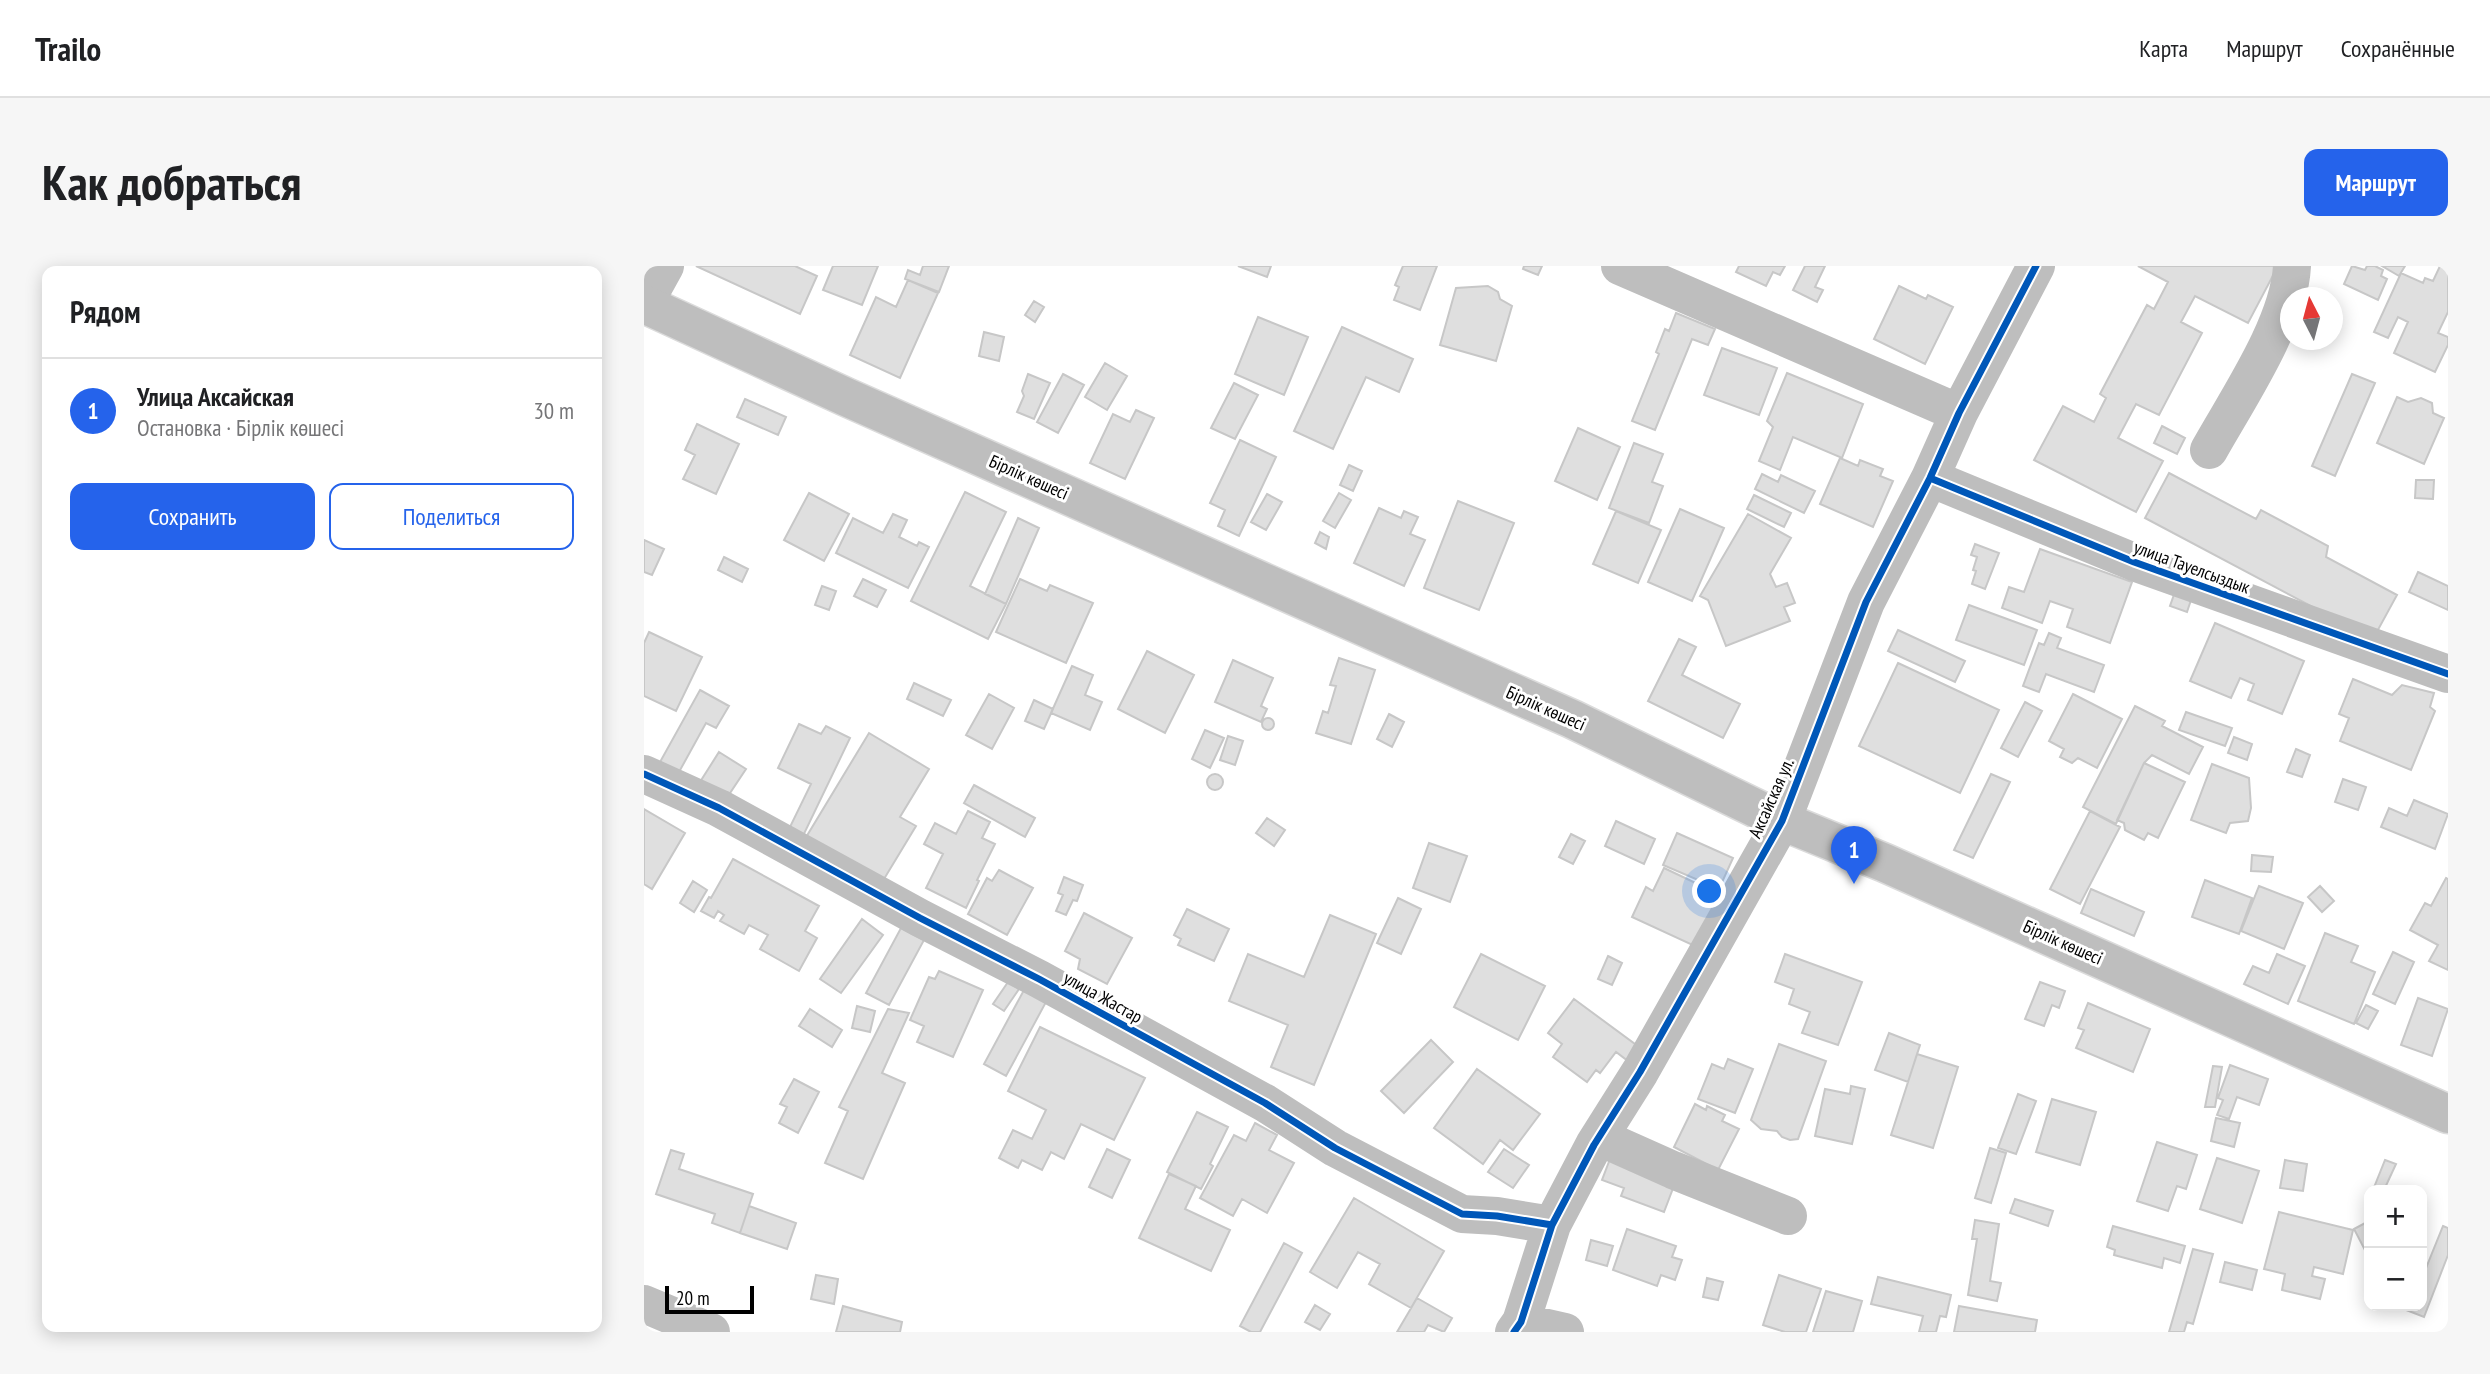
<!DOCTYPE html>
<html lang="ru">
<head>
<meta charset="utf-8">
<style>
	:root { --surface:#fff; --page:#f6f6f6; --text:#202124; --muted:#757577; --line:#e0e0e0; --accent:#2563eb }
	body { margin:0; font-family:"PT Sans Narrow",sans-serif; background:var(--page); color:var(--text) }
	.controls { position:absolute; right:21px; bottom:21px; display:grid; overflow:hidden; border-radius:14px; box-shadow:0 4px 18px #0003 }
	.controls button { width:63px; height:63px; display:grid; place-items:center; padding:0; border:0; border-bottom:2px solid var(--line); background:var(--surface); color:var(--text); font:35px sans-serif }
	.compass { position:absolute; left:1636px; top:21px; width:63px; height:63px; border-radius:50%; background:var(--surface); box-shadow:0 4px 18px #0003; rotate:354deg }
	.scale { position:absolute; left:21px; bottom:18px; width:89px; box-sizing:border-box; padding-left:7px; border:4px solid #000; border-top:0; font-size:19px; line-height:24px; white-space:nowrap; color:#000; -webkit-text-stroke:5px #fff; paint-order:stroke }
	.you { position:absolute; left:1066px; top:626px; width:24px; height:24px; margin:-18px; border:5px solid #fff; border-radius:50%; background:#1a73e8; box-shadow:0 0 0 10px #1a73e833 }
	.badge { display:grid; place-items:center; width:46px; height:46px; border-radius:50%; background:var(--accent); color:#fff; font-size:23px; font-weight:700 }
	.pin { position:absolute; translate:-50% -58px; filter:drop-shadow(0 2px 4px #0008) }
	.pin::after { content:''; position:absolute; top:37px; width:24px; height:21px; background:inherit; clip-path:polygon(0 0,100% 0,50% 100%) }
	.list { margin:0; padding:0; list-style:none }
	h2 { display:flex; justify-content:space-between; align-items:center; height:91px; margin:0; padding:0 28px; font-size:30px }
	h2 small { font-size:23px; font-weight:400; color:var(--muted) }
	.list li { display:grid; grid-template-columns:46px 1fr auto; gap:21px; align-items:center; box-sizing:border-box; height:105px; padding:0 28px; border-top:2px solid var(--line) }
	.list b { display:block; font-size:26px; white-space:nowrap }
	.list p { margin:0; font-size:23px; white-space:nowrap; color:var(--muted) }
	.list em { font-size:23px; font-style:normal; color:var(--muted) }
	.actions { display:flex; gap:14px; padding:21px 28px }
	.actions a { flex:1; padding:16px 0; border:2px solid var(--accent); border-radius:14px; text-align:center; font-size:24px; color:var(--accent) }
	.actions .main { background:var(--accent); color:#fff }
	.map { position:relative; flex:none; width:1804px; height:1066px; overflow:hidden; border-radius:14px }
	header { display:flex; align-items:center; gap:42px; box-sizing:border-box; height:98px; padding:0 35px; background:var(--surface); border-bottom:2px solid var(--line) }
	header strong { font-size:33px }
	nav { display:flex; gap:38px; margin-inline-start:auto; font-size:24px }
	.intro { display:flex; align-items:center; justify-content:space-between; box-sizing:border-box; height:168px; padding:0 42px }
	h1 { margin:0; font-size:49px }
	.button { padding:18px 32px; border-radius:14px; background:var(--accent); color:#fff; font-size:24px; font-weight:700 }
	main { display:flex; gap:42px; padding:0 42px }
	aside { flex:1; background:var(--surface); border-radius:14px; box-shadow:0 4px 18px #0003 }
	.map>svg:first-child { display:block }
	.building { fill:#dfdfdf; stroke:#c7c7c7; stroke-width:2 }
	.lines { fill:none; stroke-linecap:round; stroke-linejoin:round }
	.major-casing { stroke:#dbdbdb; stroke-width:41 }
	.minor { stroke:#bebebe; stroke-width:38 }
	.major { stroke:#bebebe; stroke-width:38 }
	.cycleway-casing { stroke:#fff; stroke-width:11 }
	.cycleway { stroke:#0057b8; stroke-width:7 }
	.labels { text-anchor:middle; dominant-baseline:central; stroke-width:6; stroke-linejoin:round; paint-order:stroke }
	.street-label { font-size:18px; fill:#000; stroke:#fff }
</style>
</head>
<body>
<header>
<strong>Trailo</strong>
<nav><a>Карта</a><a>Маршрут</a><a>Сохранённые</a></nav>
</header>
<div class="intro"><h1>Как добраться</h1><a class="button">Маршрут</a></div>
<main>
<aside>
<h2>Рядом<small></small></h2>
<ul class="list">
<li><span class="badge">1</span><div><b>Улица Аксайская</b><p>Остановка · Бірлік көшесі</p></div><em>30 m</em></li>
</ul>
<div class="actions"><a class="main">Сохранить</a><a>Поделиться</a></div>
</aside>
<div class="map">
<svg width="1804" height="1066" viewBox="0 0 1804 1066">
	<rect width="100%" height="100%" fill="#fff"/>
	<path class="building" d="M52 0H151L173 10 156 48Z
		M189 0H234L218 39 179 24Z
		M279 0H305L295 26 261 13 264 4 276 9Z
		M594 0H627L623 11Z
		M759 0H793L776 44 750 34 755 21 751 19Z
		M880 0H898L894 9 879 3Z
		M1095 0H1141L1136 9 1129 6 1122 20 1092 6Z
		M1161 0H1181L1171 21 1179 24 1173 36 1149 24Z
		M1494 0H1634L1604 57 1551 30 1537 56 1558 67 1515 149 1492 138 1474 172 1519 195 1492 246 1390 194 1419 140 1450 156 1462 132 1456 128 1503 39 1510 43 1524 16Z
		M1708 0 1721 4 1723 0H1731L1739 4 1737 10 1743 13 1734 34 1700 18Z
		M1738 0H1761L1755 10Z
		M1796 0 1804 1V46L1794 67 1804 71V79L1791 106 1750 87 1764 56 1754 51 1744 72 1730 66 1757 7 1779 17 1781 12 1789 15Z
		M264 14 294 27 256 112 206 89 232 31 252 41Z
		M844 20 854 26 856 33 868 40 852 95 796 79 812 22Z
		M1255 20 1282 33 1284 29 1309 41 1281 98 1230 73Z
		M390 35 400 41 391 56 381 49Z
		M1032 47 1071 63 1064 79 1048 73 1011 164 988 155 1015 88 1012 86 1021 63 1025 65Z
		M614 51 664 71 640 129 591 108Z
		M698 61 769 93 755 126 722 111 689 183 650 165Z
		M340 66 360 71 355 95 335 90Z
		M1078 82 1133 102 1115 149 1060 129Z
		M461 97 483 110 463 144 441 131Z
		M1143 107 1219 138 1198 192 1149 171 1136 204 1115 195 1129 161 1123 155Z
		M384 108 406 117 390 153 373 146 380 130 378 125Z
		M419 108 440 119 414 167 393 156Z
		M1708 108 1731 117 1691 210 1668 200Z
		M590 117 614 129 591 173 567 162Z
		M1753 131 1764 136 1777 132 1788 137 1789 147 1800 152 1780 198 1733 177Z
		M101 133 142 151 134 169 93 151Z
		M492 144 510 152 481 213 446 197 469 148 486 156Z
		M53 158 95 178 72 228 39 213 51 189 41 184Z
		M1518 160 1541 172 1533 188 1510 177Z
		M934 162 976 181 953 234 911 215Z
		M596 174 632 191 595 270 574 260 581 244 566 237Z
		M990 177 1019 188 1008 216 1019 220 1005 257 965 242Z
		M1196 192 1214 200 1216 194 1239 203 1236 210 1249 215 1229 261 1176 238Z
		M705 199 718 205 709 225 696 219Z
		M1525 207 1612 253 1617 244 1684 280 1682 291 1753 329 1729 373 1501 252Z
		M1118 208 1134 216 1137 209 1171 225 1160 247 1111 223Z
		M1772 214H1790L1789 233 1771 232Z
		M321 226 362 246 326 320 362 338 344 373 267 335Z
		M165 227 205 248 180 295 140 274Z
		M695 227 707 234 691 262 679 255Z
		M623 228 638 236 622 264 607 256Z
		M1110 229 1147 247 1140 261 1103 243Z
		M814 235 870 257 835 344 780 322Z
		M735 242 757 252 760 245 774 251 766 268 781 274 760 320 710 297Z
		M1036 243 1080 262 1048 335 1004 316Z
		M972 245 1017 264 994 317 949 298Z
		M249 248 263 254 255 271 273 280 275 276 285 281 264 322 192 287 209 252 239 267Z
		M1104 248 1147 272 1126 308 1132 321 1143 317 1151 337 1140 341 1146 355 1082 380 1064 334 1056 330Z
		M374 252 395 262 362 338 341 328Z
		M676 266 685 271 682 283 671 277Z
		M0 274 20 283 8 309 0 306Z
		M1331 278 1355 287 1341 323 1328 318 1332 305 1329 304 1333 291 1327 289Z
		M1396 283 1488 316 1466 377 1423 361 1429 343 1406 335 1398 357 1358 342 1365 321 1380 326Z
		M80 291 104 303 98 316 74 304Z
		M1774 306 1804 320V344L1765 326Z
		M219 313 242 324 233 341 210 330Z
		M376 313 403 325 406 319 449 337 422 397 352 366Z
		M178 320 192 325 185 344 171 339Z
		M1532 323 1549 328 1543 346 1526 340Z
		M1325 339 1393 364 1380 399 1312 374Z
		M1571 357 1660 395 1638 448 1604 434 1610 418 1596 412 1587 432 1546 415Z
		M1254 364 1321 395 1311 416 1244 385Z
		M5 366 58 391 32 445 0 430V377Z
		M1405 367 1417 372 1413 382 1460 399 1450 426 1402 408 1395 426 1379 420 1395 377 1400 379Z
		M1035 373 1052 381 1038 409 1096 438 1079 472 1004 435Z
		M503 385 550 409 521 467 474 443Z
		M695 392 731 404 707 478 672 467 679 445 684 447 692 420 686 419Z
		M589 394 629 412 617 440 623 443 617 456 571 436Z
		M1254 397 1355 444 1316 527 1215 480Z
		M428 400 449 409 441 429 458 436 446 464 407 447Z
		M1709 413 1748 429 1758 419 1790 427 1786 441 1791 445 1767 504 1696 475 1705 452 1695 448Z
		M270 417 307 434 299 450 263 433Z
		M56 424 85 440 72 462 62 457 35 506 16 496Z
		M345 428 370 442 348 483 322 469Z
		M1429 428 1478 453 1453 502 1434 492 1428 497 1416 491 1420 483 1405 475Z
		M390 434 409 443 400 463 381 455Z
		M1381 436 1398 445 1374 491 1357 482Z
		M1491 440 1521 455 1518 460 1559 481 1545 508 1508 489 1500 497 1472 558 1439 541Z
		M1542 446 1588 462 1581 480 1535 464Z
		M745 448 760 456 748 481 733 473Z
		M618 458a6 6 0 1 1 12 0a6 6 0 1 1-12 0Z
		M155 458 177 468 182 460 206 472 158 572 144 565 167 518 134 502Z
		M561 464 580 472 566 502 548 493Z
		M225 467 285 503 256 551 272 560 237 618 161 573Z
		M584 470 599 475 591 499 576 494Z
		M1590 471 1608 478 1603 494 1584 487Z
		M1652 483 1666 489 1658 511 1643 506Z
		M75 486 102 503 82 533 56 516Z
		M1500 497 1541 516 1514 572 1504 567 1500 574 1481 564 1480 557 1473 554Z
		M1568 498 1605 512 1607 542 1604 555 1586 557 1582 567 1547 554Z
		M1347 508 1366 516 1329 592 1310 584Z
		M563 516a8 8 0 1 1 16 0a8 8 0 1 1-16 0Z
		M1699 513 1722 521 1714 544 1691 536Z
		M330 519 391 552 381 571 320 537Z
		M1770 534 1804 548 1791 583 1737 561 1745 542 1763 550Z
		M0 543 41 567 8 623 0 618Z
		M324 545 346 556 338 572 351 578 333 614 335 615 322 642 282 622 299 588 280 578 291 557 312 568Z
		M1446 545 1476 561 1436 638 1406 623Z
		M623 552 641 564 630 580 612 567Z
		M972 555 1011 573 1000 598 961 580Z
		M1033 567 1089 592 1075 623 1019 599Z
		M927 568 941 575 929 598 915 591Z
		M785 577 823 590 806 636 769 622Z
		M1608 589 1629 591 1627 606 1607 605Z
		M89 593 175 640 161 665 173 672 155 705 116 683 124 669 105 659 100 668 76 655 80 649 74 645 70 652 57 645 65 631 67 632Z
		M1020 602 1079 630 1055 682 988 651 1002 621 1009 625Z
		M355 604 389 622 363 669 324 648 343 612 348 615Z
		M420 611 439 619 433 635 429 634 422 649 412 645 419 629 414 627Z
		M1802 612 1804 613V704L1785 695 1794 679 1766 664 1781 637 1787 640Z
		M1561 614 1608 632 1595 668 1548 651Z
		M49 615 63 624 50 646 36 637Z
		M1615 620 1659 637 1640 683 1597 665Z
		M1676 620 1690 635 1678 646 1664 631Z
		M1447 623 1500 646 1490 670 1437 647Z
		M754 632 777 643 757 688 733 677Z
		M543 643 585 663 570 695 534 679 537 673 530 669Z
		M440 647 488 672 463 718 434 703 436 693 421 685Z
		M686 649 732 668 670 819 627 801 644 759 585 735 604 688 660 711Z
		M218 653 239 669 197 727 176 713Z
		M257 662 280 674 245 739 222 727Z
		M1681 667 1714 680 1707 696 1731 706 1710 758 1654 735Z
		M1749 686 1770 696 1751 738 1729 728Z
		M837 688 901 720 874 774 810 741Z
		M1141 688 1218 716 1194 779 1158 767 1166 746 1145 738 1150 723 1131 716Z
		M1633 688 1661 700 1644 738 1600 718 1609 700 1625 707Z
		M964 690 978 697 968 719 954 713Z
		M295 705 339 724 309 791 273 776 280 760 266 754 285 711 291 713Z
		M364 716 375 723 360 745 349 738Z
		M1396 716 1421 725 1415 742 1408 739 1400 760 1381 753Z
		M380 724 402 736 362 810 340 798Z
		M1774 732 1804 743 1788 790 1757 779Z
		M930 733 995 781 984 795 972 786 956 807 952 804 943 816 909 791 918 778 904 767Z
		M1444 737 1506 763 1489 806 1432 782 1440 764 1434 762Z
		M1722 739 1734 745 1724 763 1712 757Z
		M213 740 231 745 226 766 208 762Z
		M166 743 198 764 188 781 155 760Z
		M244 743 265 747 238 807 261 817 219 913 181 897 204 845 195 841Z
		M396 761 501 812 470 874 437 858 420 893 407 886 398 904 378 894 374 902 355 892 369 864 388 873 402 844 364 825Z
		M1245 767 1276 779 1264 816 1231 804Z
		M787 774 809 796 760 847 737 825Z
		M1135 778 1182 795 1154 873 1146 874 1138 871 1133 865 1117 863 1107 854Z
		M1273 788 1314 801 1289 882 1247 869Z
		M1084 793 1109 803 1091 847 1054 833 1068 798 1080 803Z
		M1586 799 1624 813 1615 839 1593 831 1585 853 1573 849 1579 834 1574 832Z
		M1569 800 1578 801 1571 841H1561Z
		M833 803 896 848 869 884 856 874 839 898 790 862Z
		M150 813 175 826 154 867 135 857 143 841 136 838Z
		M1207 820 1221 823 1208 878 1171 870 1181 823 1206 828Z
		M1374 828 1392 835 1372 888 1354 882Z
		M1408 833 1452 846 1436 899 1392 886Z
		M1051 838 1062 844 1063 840 1081 849 1078 855 1095 863 1074 904 1030 881Z
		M553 846 584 861 566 898 569 900 557 923 523 906Z
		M1572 852 1596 857 1590 881 1567 875Z
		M611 857 633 869 625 884 650 897 623 947 598 933 589 950 556 932 590 869 602 875Z
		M1513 876 1553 889 1542 923 1533 920 1524 945 1493 935Z
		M1346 882 1362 887 1347 937 1331 932Z
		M463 883 486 894 468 932 445 921Z
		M860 883 885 899 869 922 844 906Z
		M27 884 40 888 35 903 109 928 96 967 68 957 71 948 12 928Z
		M1573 892 1615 905 1598 957 1556 943Z
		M966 893 1031 917 1020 946 977 930 980 922 958 914Z
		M1641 894 1663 898 1659 925 1636 922Z
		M1741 894 1752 898 1740 924H1729Z
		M525 908 552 920 541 943 586 964 567 1005 495 972Z
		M710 932 800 985 767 1042 725 1018 736 998 714 986 693 1022 666 1006Z
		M1371 933 1409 945 1404 960 1366 947Z
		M105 940 152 957 143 983 96 967Z
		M1635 946 1709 964 1699 1008 1670 1001 1668 1010 1681 1013 1676 1033 1638 1024 1641 1008 1620 1003Z
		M1331 954 1355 958 1346 1015 1357 1017 1353 1035 1324 1029 1333 973H1328Z
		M1725 955V984L1722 986 1710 963Z
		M1469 960 1541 980 1536 997 1520 992 1518 1002 1470 989 1471 984 1463 981Z
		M1799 960 1804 962V989L1780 1051 1752 1040H1778V1012Z
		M983 963 1032 980 1028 991 1038 994 1031 1014 1017 1009 1013 1020 969 1004Z
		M947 974 969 980 963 1000 942 994Z
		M640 977 658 987 616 1066H607L596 1060Z
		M1549 983 1569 988 1549 1058 1543 1056 1540 1066H1525Z
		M1581 996 1613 1004 1608 1024 1576 1016Z
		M172 1009 194 1013 190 1038 167 1033Z
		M1135 1009 1177 1023 1162 1066H1141L1119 1059Z
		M1234 1011 1307 1029 1302 1051 1296 1050 1292 1066H1275L1279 1050 1227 1038Z
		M1063 1012 1079 1016 1074 1034 1059 1031Z
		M1182 1025 1218 1035 1209 1066H1169Z
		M773 1032 808 1052 800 1066 784 1059 780 1066H753Z
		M671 1039 686 1048 676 1064 661 1056Z
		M199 1040 258 1056 256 1066H192Z
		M1315 1040 1393 1054 1391 1066H1310Z"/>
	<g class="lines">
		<defs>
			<path id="major" d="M0 38 202 131 928 453 1138 555 1241 597 1804 848"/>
		</defs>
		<use href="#major" class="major-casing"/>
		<path class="minor" d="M976 0 1315 147
			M0 38 21 0
			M1565 184C1594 132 1645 58 1648 0
			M1286 212 1490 296 1804 408
			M0 508 75 542 276 652 395 713 621 837 691 882 818 948 853 950 908 959
			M955 871 1029 904 1144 950
			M0 1038 67 1066
			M877 1056 921 1066
			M870 1066 877 1056 908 959 950 879 996 806 1138 555 1222 336 1286 212 1315 147 1392 0"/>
		<use href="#major" class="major"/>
		<defs>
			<path id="cycleway" d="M1286 212 1490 296 1804 408
				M0 508 75 542 276 652 395 713 621 837 691 882 818 948 853 950 908 959
				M870 1066 877 1056 908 959 950 879 996 806 1138 555 1222 336 1286 212 1315 147 1392 0"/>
		</defs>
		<use href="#cycleway" class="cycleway-casing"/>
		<use href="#cycleway" class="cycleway"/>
	</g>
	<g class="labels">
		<g class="street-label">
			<text transform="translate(385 211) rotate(24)">Бірлік көшесі</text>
			<text transform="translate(1548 301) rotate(20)">улица Тауелсыздык</text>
			<text transform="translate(902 442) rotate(24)">Бірлік көшесі</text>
			<text transform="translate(1127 532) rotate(-66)">Аксайская ул.</text>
			<text transform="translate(1419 676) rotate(24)">Бірлік көшесі</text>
			<text transform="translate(459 731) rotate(29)">улица Жастар</text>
		</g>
	</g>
</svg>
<div class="controls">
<button>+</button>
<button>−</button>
</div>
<svg class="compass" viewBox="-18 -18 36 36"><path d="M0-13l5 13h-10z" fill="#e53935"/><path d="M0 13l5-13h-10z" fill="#757577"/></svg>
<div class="scale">20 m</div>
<div class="you"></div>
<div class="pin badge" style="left:1210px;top:618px">1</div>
</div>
</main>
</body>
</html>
